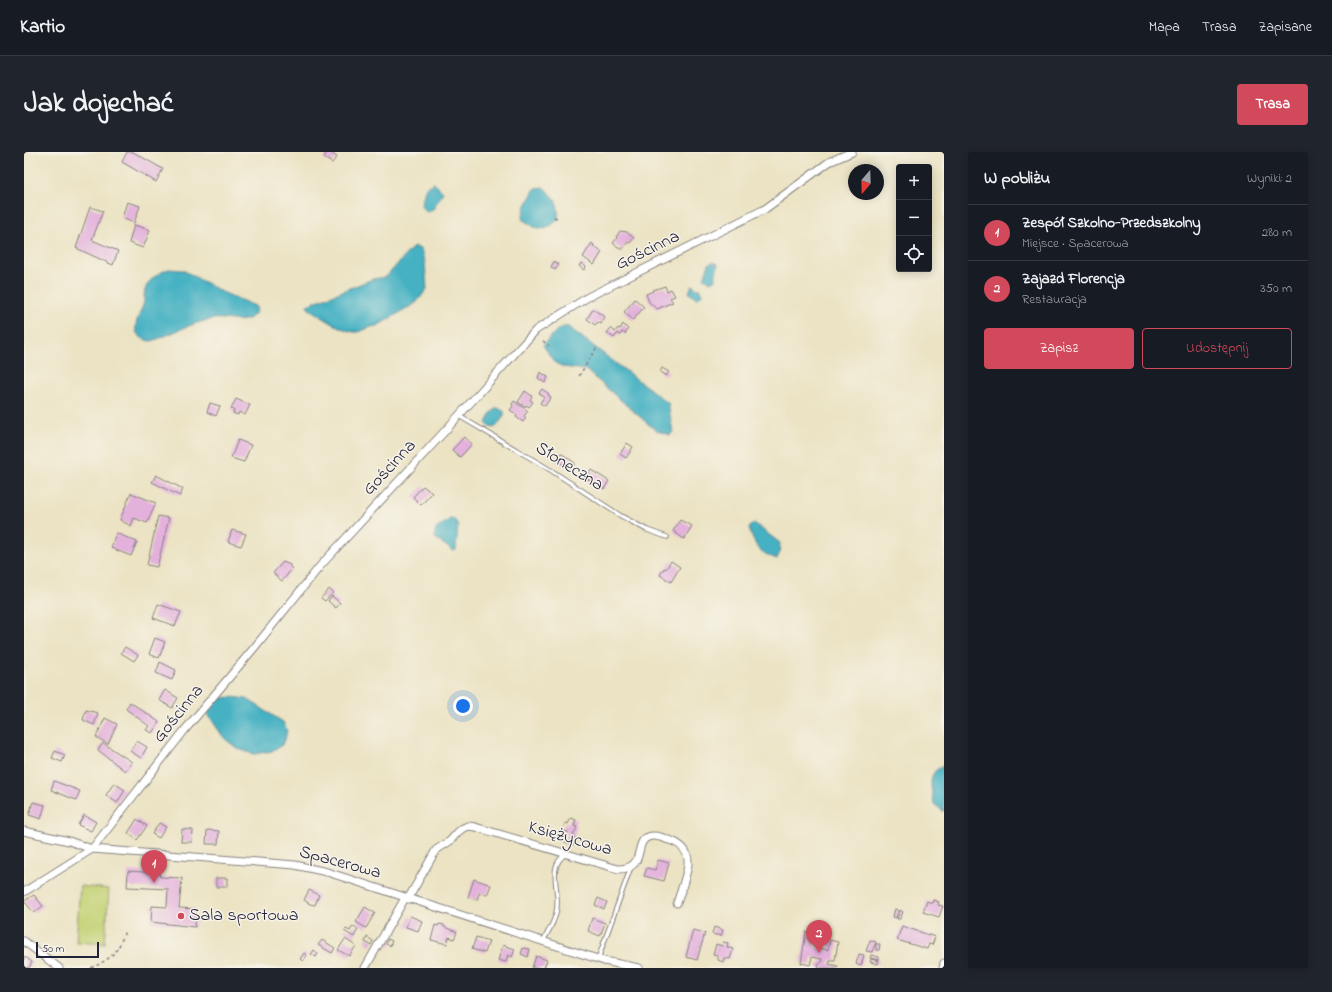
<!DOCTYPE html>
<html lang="pl">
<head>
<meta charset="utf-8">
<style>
	:root { --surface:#171b24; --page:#20242c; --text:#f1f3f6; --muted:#9ea1a6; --line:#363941; --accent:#d1495b }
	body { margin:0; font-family:"Indie Flower",sans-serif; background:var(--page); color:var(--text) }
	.controls { position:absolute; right:12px; top:12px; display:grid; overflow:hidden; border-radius:4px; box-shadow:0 2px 10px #0003 }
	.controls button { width:36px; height:36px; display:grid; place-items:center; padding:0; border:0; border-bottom:1px solid var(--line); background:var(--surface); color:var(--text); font:20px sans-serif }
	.compass { position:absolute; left:824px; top:12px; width:36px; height:36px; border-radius:50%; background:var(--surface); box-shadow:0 2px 10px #0003; rotate:199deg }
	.scale { position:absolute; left:12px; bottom:10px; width:63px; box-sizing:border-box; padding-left:4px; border:2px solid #22223b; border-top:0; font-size:11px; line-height:14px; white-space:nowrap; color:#22223b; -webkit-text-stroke:3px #f7f3e8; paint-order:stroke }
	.you { position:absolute; left:439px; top:554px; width:14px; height:14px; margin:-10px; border:3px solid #fff; border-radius:50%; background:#1a73e8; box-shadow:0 0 0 6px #1a73e833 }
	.badge { display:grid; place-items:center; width:26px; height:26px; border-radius:50%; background:var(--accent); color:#fff; font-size:13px; font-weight:700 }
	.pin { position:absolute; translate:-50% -33px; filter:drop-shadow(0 1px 2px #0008) }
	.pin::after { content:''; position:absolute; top:21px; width:14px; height:12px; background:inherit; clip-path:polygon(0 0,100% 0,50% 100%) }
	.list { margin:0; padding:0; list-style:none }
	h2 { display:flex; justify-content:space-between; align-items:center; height:52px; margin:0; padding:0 16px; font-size:17px }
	h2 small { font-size:13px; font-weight:400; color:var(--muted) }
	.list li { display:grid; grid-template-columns:26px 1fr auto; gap:12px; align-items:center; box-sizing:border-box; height:56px; padding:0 16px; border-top:1px solid var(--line) }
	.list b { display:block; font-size:15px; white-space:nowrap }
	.list p { margin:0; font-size:13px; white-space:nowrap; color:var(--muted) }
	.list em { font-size:13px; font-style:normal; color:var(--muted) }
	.actions { display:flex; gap:8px; padding:12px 16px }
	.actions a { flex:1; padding:9px 0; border:1px solid var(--accent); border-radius:4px; text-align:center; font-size:14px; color:var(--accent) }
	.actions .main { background:var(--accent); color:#fff }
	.icon { flex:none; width:22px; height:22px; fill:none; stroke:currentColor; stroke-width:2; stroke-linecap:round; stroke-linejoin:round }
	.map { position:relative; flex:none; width:920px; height:816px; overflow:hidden; border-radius:4px }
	header { display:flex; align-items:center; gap:24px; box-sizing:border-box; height:56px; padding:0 20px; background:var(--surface); border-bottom:1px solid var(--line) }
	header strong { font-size:19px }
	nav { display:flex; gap:22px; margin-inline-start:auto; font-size:14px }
	.intro { display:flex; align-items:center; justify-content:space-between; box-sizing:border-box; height:96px; padding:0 24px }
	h1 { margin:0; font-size:28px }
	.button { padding:10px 18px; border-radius:4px; background:var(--accent); color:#fff; font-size:14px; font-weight:700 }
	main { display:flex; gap:24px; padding:0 24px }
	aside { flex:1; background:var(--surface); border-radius:4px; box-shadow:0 2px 10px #0003 }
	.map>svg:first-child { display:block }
	.green { fill:#c3d172; stroke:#727a56 }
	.water { fill:#44b1c2; stroke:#336a7e }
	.building { fill:#e3b1dc }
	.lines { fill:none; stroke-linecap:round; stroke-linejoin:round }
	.lane-casing { stroke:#86827f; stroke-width:5.5 }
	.street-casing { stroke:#86827f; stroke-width:9 }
	.path { stroke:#86827f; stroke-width:1.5; stroke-dasharray:3 3; stroke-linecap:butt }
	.lane { stroke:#fff; stroke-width:3.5 }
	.street { stroke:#fff; stroke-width:7 }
	.poi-dot { fill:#d1495b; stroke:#f7f3e8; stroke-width:1.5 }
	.labels { text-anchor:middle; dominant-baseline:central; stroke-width:3; stroke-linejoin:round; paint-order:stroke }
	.street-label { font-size:18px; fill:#22223b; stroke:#f7f3e8 }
	.poi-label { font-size:18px; fill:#22223b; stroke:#f7f3e8; text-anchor:start }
</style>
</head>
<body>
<header>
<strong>Kartio</strong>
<nav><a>Mapa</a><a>Trasa</a><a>Zapisane</a></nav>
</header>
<div class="intro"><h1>Jak dojechać</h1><a class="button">Trasa</a></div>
<main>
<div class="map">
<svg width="920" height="816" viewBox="0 0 920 816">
	<rect width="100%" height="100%" fill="#f7f3e8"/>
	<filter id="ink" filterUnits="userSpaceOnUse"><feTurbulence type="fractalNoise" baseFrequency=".025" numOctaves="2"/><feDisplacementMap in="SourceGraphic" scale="8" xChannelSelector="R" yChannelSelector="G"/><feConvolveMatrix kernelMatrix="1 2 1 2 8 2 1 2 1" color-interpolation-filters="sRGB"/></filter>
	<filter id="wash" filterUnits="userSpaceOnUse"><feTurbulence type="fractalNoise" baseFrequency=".012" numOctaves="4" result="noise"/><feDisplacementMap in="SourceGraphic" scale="16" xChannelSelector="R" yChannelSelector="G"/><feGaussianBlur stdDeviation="0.9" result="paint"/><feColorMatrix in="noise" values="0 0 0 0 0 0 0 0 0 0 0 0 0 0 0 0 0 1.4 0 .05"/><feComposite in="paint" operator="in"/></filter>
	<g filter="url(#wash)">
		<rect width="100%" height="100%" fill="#ebe3c3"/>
		<path class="green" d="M56 734 85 737 81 792 52 790Z"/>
		<path class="water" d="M410 31 419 40 410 56 404 60 401 59 397 53 402 35Z
			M519 35C532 46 535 51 534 68L521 77 510 75 498 67 501 55 511 36Z
			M391 94 397 98 401 111 403 137 392 151 353 174C345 174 337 181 330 180 316 178 297 164 285 157L283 153 349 127 362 125 386 98Z
			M689 110 694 112 691 127 687 130 680 126 685 112Z
			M145 117 159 118 198 140 231 154 233 158C225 176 205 165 190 167 174 169 155 178 141 184 137 185 131 189 126 189 121 188 114 185 112 179 110 169 118 159 120 150 120 146 120 142 121 138 124 127 136 120 145 117Z
			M668 133 673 137H676L678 142C673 149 670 146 665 140Z
			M543 174 644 251 649 280 646 283 633 279 623 271 562 218 539 215 530 210 519 193 534 177Z
			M472 256 478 257 480 260V264L472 275 465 274 462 271 467 261Z
			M426 367H430L434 373 432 398 429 399 410 385 412 377Z
			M730 371 756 391 755 402 753 407C735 401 730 393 725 376Z
			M208 545 223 547 259 570 263 578 261 588 258 593 248 599 230 602 214 597 200 586 183 561 196 546Z
			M920 614V659H919L910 652C908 637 901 620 920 614Z"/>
		<g id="blocks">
			<path class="building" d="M103 0H109L139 17 132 30 98 10Z
				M303 0H305L313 5 308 11 300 6Z
				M103 50 116 54 110 71 98 66Z
				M66 55 79 59 68 88 94 99 89 113 52 96Z
				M110 73 126 78 119 96 105 91Z
				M596 79 603 80 610 86 606 91 604 90 598 98 589 91 593 86 592 85Z
				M568 91 570 93 569 94 578 100 570 113 559 105Z
				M530 109 535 113 531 118 527 115Z
				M557 111 562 115 560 118 555 114Z
				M641 134 643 139 647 137 651 144 646 146 649 150 633 157 625 150 622 142 629 139V138Z
				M611 147 620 155 609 168 600 160Z
				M569 157 581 165 577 172 574 170 571 173 563 167Z
				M599 172 604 177 601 182 598 180 596 183 594 181 590 186 583 181 587 176 591 180 594 176 596 177Z
				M638 216 645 220 642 224 636 220Z
				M516 220 524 225 521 231 514 226Z
				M518 237 525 242 524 243 527 245 521 254 516 251 520 245 515 241Z
				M501 239 508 244 506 248 509 250 505 255 502 253 501 255 494 250Z
				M212 247 226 253 221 263 215 260 214 263 209 261 210 258 207 257Z
				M490 249 504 259 500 264 502 266 499 270 492 265 493 263 486 258 489 254 488 252Z
				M186 251 196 254 192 264 183 260Z
				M440 285 448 292 436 305 428 298Z
				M214 288 227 293 220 310 207 306Z
				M603 291 609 295 602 306 596 302Z
				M537 301 551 311 547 318 532 308Z
				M567 318 585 329 580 337 562 326Z
				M132 323 159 337 156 344 128 330Z
				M399 334 408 341 397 353 389 345Z
				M107 341 132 351 123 371 110 366 107 374 96 368Z
				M134 364 145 366 133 415 123 413Z
				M656 368 668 374 660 387 649 379Z
				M208 378 222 382 217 394 204 390Z
				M92 381 113 390 107 404 87 396Z
				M647 409 656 415 647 430 636 423 640 416 642 417Z
				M259 410 266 413V415L268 417 258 429 249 421Z
				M305 437 309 441 301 449 297 446Z
				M308 444 316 451 312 456 304 449Z
				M134 452 157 460 151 474 129 466Z
				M131 486 141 490 135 506 125 502Z
				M101 495 114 503 110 509 97 501Z
				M136 510 152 518 148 528 132 521Z
				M141 538 154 546 148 556 135 548Z
				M106 550 135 570 128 581 122 578 125 574 102 557Z
				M62 558 74 561 70 573 59 568Z
				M81 566 93 572 84 592 72 585Z
				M113 589 123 595 117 606 106 599Z
				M79 591 108 610 101 619 74 598Z
				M31 599 41 603 38 610 28 606Z
				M30 629 56 639 52 648 27 638Z
				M90 631 101 638 93 651 82 643Z
				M9 650 21 653 17 667 5 663Z
				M60 663 72 670 67 679 54 673Z
				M547 666 552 668 550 674 553 675 549 684 551 685 549 693 541 690 544 680 538 678 541 671 544 672Z
				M113 667 123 674 113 688 104 681Z
				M135 671 142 675 135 686 128 682Z
				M158 677 169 678 168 690H157Z
				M183 678 195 679 194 692H182Z
				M634 708 645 711 640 729 620 724 623 716 631 718Z
				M104 719 135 721 136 725 158 726 155 756 172 757 171 775 127 770 128 754 143 755 144 737 103 735Z
				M192 726H203V735H192Z
				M450 727 467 733 463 743 455 741 453 748 444 745Z
				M285 738 295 743 291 753 286 752 280 748Z
				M10 743 19 754 10 761 0 749Z
				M574 746 583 750 580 757 571 753Z
				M909 748 915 750 914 753 919 754 915 765 899 760 903 749 908 751Z
				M341 755 351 761 342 776 332 770Z
				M871 757 874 758 872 766 869 765Z
				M876 758 879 760 876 767H873Z
				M386 764 398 769 394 779 382 775Z
				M568 766 581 771 576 784 564 779Z
				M415 772 420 773V775L433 780 430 787 425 785 423 792 407 788 411 773 414 774Z
				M329 774 334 777 330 785 320 779 322 777 326 779Z
				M878 774 911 785 908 793 905 792 903 797 873 788Z
				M690 775 699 778 697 784 688 782Z
				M669 778 681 781 673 808 662 805Z
				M782 780 792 782 790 795 804 798 806 788 814 790 811 808H806L805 812 814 814 813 816H794L795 811H797L798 807 788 805 786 813 777 811Z
				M343 785 349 789 347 793 341 790Z
				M452 785 465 789 461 801 448 797Z
				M321 787 332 794 325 804 314 798Z
				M364 787 368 789 366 794 362 792Z
				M298 788 311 796 308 801 294 793Z
				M846 788 852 790 848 800 842 799Z
				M699 790 704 791 703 795 709 797 706 807 700 806 699 810 694 808V804L689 803 692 792 698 794Z
				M852 792H856L855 798H852Z
				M479 793 491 797 488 805 484 803 482 810 474 808Z
				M499 796 506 797 504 805 497 802Z
				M290 798 294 802 292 805 287 802Z
				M280 801 283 803 279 809 276 807Z
				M835 802 840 803 837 814 832 812Z
				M847 803 855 805V808L846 806Z
				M0 804 8 810 5 816H0Z
				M512 804 523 808 520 816H508Z
				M847 807 855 809 854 812 846 810Z"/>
		</g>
	</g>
	<g filter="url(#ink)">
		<use href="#blocks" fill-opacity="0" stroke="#86827f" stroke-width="1"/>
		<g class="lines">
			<defs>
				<path id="lane" d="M435 264 525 317 597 364 623 378 643 385
					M519 789C524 780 530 771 532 761 538 741 521 715 542 702
					M574 807 607 715"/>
				<path id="street" d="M0 679 45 689 68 697 271 713 303 720 580 809 615 816
					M0 740 68 697 160 579 230 496 297 413 420 280 512 178 564 145 741 57 805 10 828 0
					M384 747 412 698 426 689 434 680 439 676 444 674 451 675 594 717C623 717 609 691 624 685 631 682 639 686 645 688 655 691 664 698 664 709 665 717 656 742 653 751
					M0 789 35 816
					M341 816 381 746
					M919 816 920 811"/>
			</defs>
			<use href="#lane" class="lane-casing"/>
			<use href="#street" class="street-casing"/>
			<path class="path" d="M530 65 535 67
				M519 189 525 194
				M555 224 573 195
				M67 816C87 807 95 800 101 778"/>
			<use href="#lane" class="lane"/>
			<use href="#street" class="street"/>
		</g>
	</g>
	<circle class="poi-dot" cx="157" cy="764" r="4"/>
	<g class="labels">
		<g class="street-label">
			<text transform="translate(624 99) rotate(-26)">Gościnna</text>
			<text transform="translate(545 315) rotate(32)">Słoneczna</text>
			<text transform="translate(366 316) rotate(-47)">Gościnna</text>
			<text transform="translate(155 562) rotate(-51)">Gościnna</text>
			<text transform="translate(546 687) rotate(16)">Księżycowa</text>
			<text transform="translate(316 711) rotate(15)">Spacerowa</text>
		</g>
		<g class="poi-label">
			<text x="165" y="764">Sala sportowa</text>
		</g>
	</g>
</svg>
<div class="controls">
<button>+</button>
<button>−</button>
<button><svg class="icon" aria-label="locate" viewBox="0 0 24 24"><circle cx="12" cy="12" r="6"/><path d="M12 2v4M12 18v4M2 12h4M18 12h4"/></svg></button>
</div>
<svg class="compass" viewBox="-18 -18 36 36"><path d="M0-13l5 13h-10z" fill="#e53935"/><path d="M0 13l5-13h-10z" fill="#9ea1a6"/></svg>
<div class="scale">50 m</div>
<div class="you"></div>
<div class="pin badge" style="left:130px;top:731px">1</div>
<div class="pin badge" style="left:795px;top:801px">2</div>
</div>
<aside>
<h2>W pobliżu<small>Wyniki: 2</small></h2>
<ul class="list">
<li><span class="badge">1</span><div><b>Zespół Szkolno-Przedszkolny</b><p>Miejsce · Spacerowa</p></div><em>280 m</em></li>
<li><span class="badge">2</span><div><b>Zajazd Florencja</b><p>Restauracja</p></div><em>350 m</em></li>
</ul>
<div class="actions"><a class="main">Zapisz</a><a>Udostępnij</a></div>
</aside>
</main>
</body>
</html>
